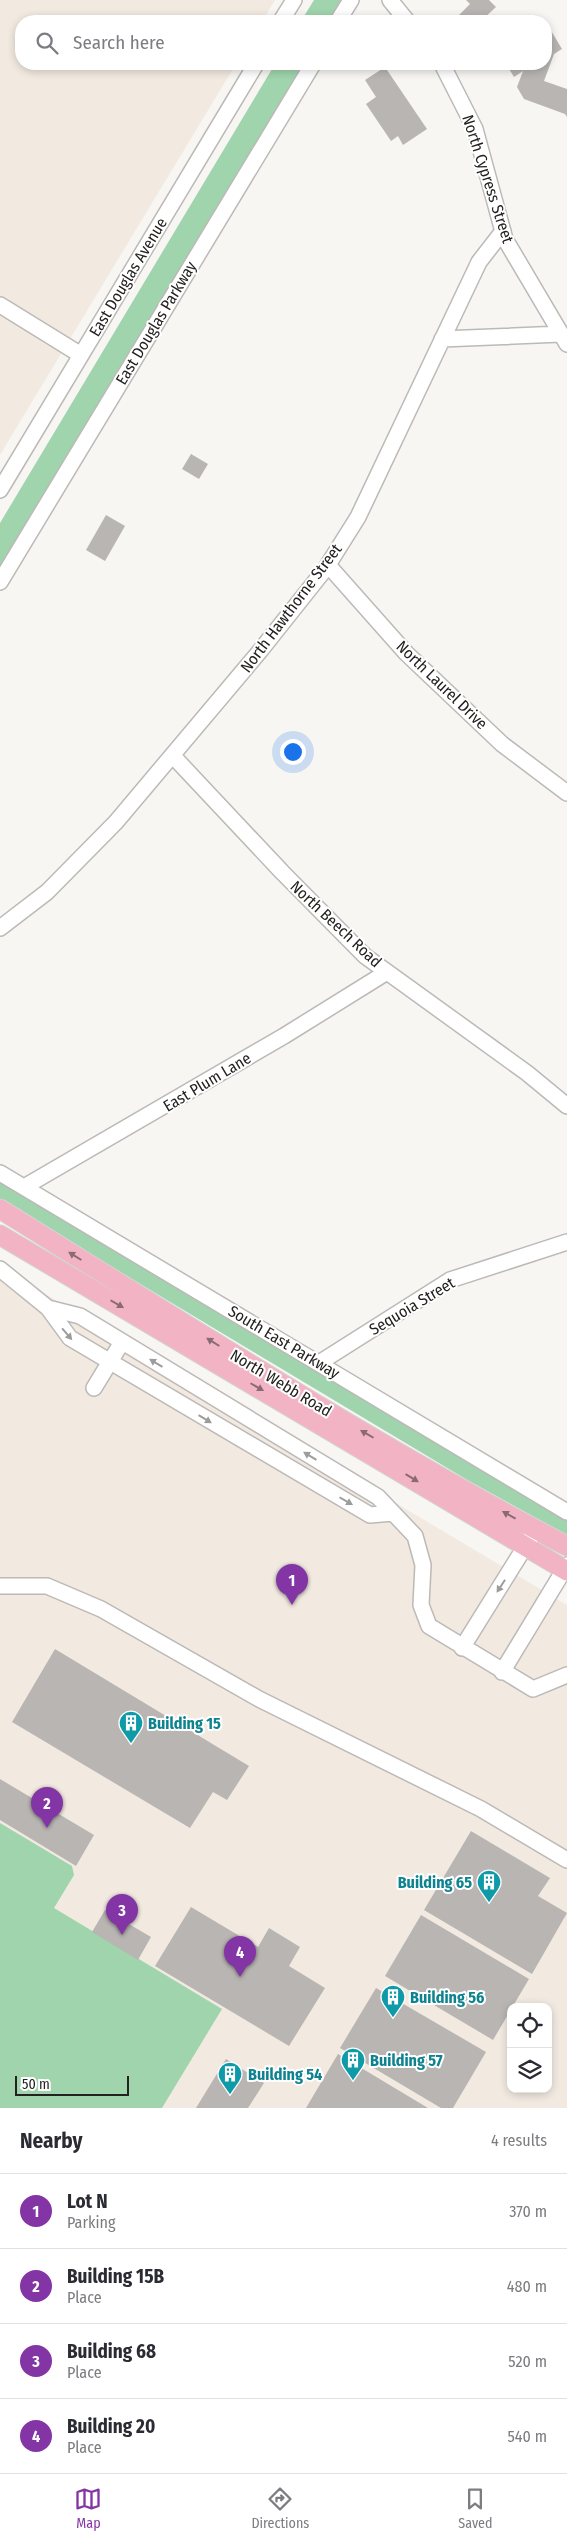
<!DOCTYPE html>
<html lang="en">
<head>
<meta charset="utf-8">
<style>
	:root { --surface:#fff; --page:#f7f7f7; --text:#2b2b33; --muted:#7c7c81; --line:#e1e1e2; --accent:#8435a5 }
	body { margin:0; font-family:"Fira Sans Condensed",sans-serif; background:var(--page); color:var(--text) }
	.controls { position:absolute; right:15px; bottom:15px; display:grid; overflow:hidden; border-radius:10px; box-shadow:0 2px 8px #0003 }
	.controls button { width:45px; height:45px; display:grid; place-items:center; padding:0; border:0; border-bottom:1px solid var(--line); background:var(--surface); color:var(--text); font:25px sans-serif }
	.scale { position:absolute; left:15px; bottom:12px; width:114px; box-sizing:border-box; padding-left:5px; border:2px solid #232221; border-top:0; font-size:14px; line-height:18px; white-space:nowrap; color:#232221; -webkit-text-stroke:4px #fff; paint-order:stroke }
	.you { position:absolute; left:292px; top:751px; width:18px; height:18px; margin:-12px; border:4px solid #fff; border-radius:50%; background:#1a73e8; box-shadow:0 0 0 8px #1a73e833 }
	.badge { display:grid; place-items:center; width:32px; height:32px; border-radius:50%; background:var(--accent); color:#fff; font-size:16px; font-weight:700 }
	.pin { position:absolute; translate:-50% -41px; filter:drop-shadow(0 1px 2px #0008) }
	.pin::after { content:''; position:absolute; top:26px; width:18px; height:15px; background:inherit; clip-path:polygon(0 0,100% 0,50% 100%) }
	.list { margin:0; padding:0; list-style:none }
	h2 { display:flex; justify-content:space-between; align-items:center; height:65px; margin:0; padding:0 20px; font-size:21px }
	h2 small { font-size:16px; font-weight:400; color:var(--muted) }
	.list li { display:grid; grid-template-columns:32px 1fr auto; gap:15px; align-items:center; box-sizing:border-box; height:75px; padding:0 20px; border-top:1px solid var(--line) }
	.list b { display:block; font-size:19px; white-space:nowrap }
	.list p { margin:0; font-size:16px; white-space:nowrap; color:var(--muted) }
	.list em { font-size:16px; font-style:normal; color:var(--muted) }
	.icon { flex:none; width:28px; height:28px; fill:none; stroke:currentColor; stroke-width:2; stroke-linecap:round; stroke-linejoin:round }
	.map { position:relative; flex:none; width:567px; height:2108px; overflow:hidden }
	.search { position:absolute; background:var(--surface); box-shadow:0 2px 8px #0003; left:15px; right:15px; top:15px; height:55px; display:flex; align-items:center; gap:12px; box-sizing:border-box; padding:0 18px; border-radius:20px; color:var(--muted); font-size:19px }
	.sheet { height:365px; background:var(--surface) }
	nav { display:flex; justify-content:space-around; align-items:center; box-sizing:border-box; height:70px; border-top:1px solid var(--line); background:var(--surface); font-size:14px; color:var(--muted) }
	nav a { display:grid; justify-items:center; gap:2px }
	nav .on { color:var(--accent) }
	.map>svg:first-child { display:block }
	.built { fill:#f2eae1; fill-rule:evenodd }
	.green { fill:#9fd4ac }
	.building { fill:#b8b5b3 }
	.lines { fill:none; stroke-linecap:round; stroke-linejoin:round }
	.minor-casing { stroke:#bcb9b7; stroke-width:18 }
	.major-casing { stroke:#d3d3d3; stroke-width:21 }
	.minor { stroke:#fff; stroke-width:15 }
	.major { stroke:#f2b3c5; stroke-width:19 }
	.oneway { fill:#8a6a73 }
	.oneway2 { fill:#9c9c9b }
	.labels { text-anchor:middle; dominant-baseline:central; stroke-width:4; stroke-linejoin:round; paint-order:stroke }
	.street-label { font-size:16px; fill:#232221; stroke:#fff }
	.culture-label { font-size:16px; font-weight:bold; fill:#0d838f; stroke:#fff; text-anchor:start }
</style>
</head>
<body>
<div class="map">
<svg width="567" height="2108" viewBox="0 0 567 2108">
	<rect width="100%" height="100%" fill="#f8f6f3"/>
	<path class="built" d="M0 0H275L262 21H21V64H236L0 455Z
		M0 1267 567 1605V2108H0ZM511 2007H548V2089H511Z"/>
	<path class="green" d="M314 0H345L332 21H301Z
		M275 64H306L0 571V523Z
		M0 1181 567 1515V1535L469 1481 0 1200Z
		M0 1823 72 1866 74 1875 54 1908 222 2009 162 2108H0Z"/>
	<path class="building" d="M466 0H489L496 7 481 21H460L456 18 470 4Z
		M550 29 562 49 554 54 544 81 567 89V117L565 114 524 99 517 87 523 71 514 77 506 64H546V31Z
		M385 67 427 129 403 145 398 136 391 141 366 104 376 97 365 80Z
		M191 454 208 464 199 479 182 469Z
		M106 515 125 526 105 561 86 550Z
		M55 1649 249 1766 227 1800 213 1792 190 1828 12 1722Z
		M0 1779 94 1835 76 1866 0 1820Z
		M471 1831 550 1878 538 1896 567 1913 532 1974 424 1910Z
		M191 1907 258 1947 269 1928 300 1947 289 1966 325 1988 289 2046 155 1966Z
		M105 1910 151 1937 138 1960 92 1932Z
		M421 1915 529 1979 493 2040 385 1976Z
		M376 1988 486 2052 453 2108H441L340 2048Z
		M338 2054 428 2108H306Z
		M226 2059 264 2083 248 2108H196Z"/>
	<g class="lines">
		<defs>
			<path id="minor" d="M390 0 407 21
				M281 21 294 0
				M338 21 351 0
				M442 64 475 129 505 239 567 344
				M0 305 81 355
				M442 339 561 334
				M0 490 256 64
				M328 565 406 653 502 744 567 793
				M0 582 313 64
				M173 756 282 872 365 956 527 1073 567 1106
				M0 928 47 892 116 822 260 651 326 568 358 517 479 262 503 231
				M0 1173 567 1512
				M24 1187 284 1036 387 972
				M0 1269 48 1308
				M319 1363 450 1280 567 1242
				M94 1388 122 1342
				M393 1513 370 1515 70 1338 48 1308 80 1316 378 1497 415 1536 423 1565 421 1605 429 1626 533 1689 567 1675
				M0 1586H47L101 1609 259 1699 481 1809 567 1860
				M462 1648 536 1529
				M502 1672 567 1565"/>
			<path id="major" d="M0 1209C187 1325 372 1444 567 1546
				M0 1235 567 1571"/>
		</defs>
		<use href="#minor" class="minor-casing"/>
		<use href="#major" class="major-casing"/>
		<use href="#minor" class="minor"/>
		<use href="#major" class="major"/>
	</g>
	<defs><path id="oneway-solid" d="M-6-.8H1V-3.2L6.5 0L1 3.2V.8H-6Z" transform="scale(1.25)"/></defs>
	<g class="oneway">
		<use href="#oneway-solid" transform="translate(75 1256) rotate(-148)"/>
		<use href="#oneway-solid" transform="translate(117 1304) rotate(30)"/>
		<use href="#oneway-solid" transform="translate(213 1342) rotate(-148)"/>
		<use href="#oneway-solid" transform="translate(257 1387) rotate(30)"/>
		<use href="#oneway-solid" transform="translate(367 1434) rotate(-150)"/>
		<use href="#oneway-solid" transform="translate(412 1478) rotate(31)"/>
		<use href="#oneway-solid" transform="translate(509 1515) rotate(-151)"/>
	</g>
	<g class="oneway2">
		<use href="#oneway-solid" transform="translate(67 1334) rotate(49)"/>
		<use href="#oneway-solid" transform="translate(156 1363) rotate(-149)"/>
		<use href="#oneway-solid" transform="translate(205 1419) rotate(31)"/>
		<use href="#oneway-solid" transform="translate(310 1456) rotate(-149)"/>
		<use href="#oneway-solid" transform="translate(346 1501) rotate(30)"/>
		<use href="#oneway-solid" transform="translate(501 1586) rotate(123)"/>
	</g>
	<defs>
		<symbol id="building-pin" viewBox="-11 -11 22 30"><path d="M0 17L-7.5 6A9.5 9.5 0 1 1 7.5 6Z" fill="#0f9aa8" stroke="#fff"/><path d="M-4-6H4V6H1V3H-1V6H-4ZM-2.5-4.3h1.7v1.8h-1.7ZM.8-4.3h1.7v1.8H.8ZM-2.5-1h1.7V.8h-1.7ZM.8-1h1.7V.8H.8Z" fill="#fff"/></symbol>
	</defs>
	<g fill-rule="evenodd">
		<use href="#building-pin" x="117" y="1709" width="28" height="38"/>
		<use href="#building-pin" x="475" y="1868" width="28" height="38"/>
		<use href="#building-pin" x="379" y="1983" width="28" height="38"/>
		<use href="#building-pin" x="339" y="2046" width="28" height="38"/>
		<use href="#building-pin" x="216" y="2060" width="28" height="38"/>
	</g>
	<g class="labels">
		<g class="street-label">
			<text transform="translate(488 179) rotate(72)">North Cypress Street</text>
			<text transform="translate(128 277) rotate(-59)">East Douglas Avenue</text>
			<text transform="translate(156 323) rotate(-59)">East Douglas Parkway</text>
			<text transform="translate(291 608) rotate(-53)">North Hawthorne Street</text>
			<text transform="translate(442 685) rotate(44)">North Laurel Drive</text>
			<text transform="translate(336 924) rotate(43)">North Beech Road</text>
			<text transform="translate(207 1082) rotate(-31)">East Plum Lane</text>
			<text transform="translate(412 1306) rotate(-31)">Sequoia Street</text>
			<text transform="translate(284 1342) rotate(31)">South East Parkway</text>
			<text transform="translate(281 1383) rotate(31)">North Webb Road</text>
		</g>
		<g class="culture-label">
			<text x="148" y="1723">Building 15</text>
			<text x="472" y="1882" text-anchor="end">Building 65</text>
			<text x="410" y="1997">Building 56</text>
			<text x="370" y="2060">Building 57</text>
			<text x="248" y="2074">Building 54</text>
		</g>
	</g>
</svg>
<div class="controls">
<button><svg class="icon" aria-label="locate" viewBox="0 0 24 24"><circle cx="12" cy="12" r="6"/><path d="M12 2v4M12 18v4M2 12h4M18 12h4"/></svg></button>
<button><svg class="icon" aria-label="layers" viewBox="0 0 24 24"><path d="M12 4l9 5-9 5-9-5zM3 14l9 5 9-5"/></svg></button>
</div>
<div class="scale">50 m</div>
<div class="you"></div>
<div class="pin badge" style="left:292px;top:1605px">1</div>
<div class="pin badge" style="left:47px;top:1828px">2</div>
<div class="pin badge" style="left:122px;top:1935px">3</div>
<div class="pin badge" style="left:240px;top:1977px">4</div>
<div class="search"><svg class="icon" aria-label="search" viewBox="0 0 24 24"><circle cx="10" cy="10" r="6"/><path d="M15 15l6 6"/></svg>Search here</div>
</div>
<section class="sheet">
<h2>Nearby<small>4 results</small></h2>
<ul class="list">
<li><span class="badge">1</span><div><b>Lot N</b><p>Parking</p></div><em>370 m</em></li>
<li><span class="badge">2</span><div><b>Building 15B</b><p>Place</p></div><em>480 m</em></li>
<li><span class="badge">3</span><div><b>Building 68</b><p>Place</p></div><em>520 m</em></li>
<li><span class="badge">4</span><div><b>Building 20</b><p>Place</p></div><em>540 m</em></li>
</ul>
</section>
<nav>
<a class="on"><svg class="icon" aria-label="map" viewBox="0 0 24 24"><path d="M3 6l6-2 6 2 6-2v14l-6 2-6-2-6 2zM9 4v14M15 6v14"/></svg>Map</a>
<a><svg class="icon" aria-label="directions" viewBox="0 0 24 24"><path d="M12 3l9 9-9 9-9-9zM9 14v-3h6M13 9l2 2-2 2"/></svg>Directions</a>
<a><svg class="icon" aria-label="saved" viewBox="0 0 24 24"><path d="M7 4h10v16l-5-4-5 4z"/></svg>Saved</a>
</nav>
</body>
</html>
